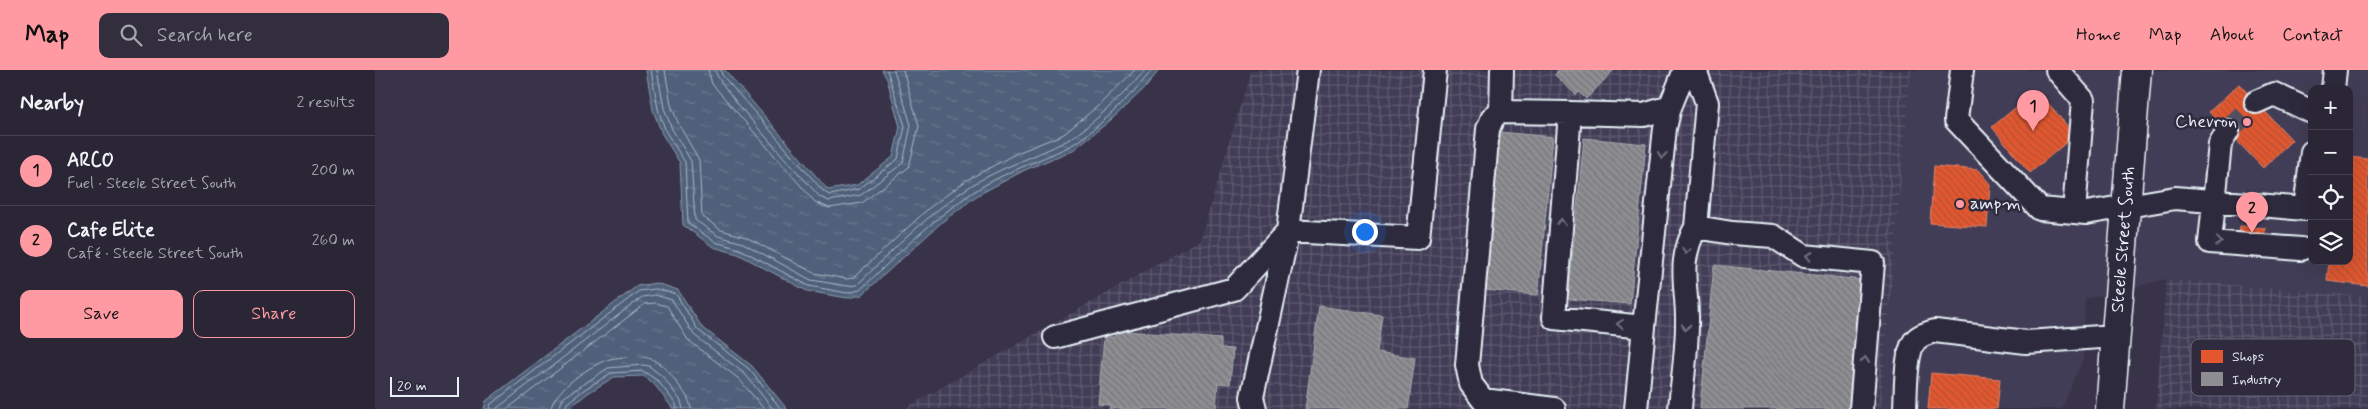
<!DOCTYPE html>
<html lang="en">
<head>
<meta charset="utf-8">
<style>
	:root { --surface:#2a2636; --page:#322e3e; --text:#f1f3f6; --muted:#a5a5ad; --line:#464351; --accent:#ff9aa2 }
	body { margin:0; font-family:Mynerve,sans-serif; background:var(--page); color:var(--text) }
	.controls { position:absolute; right:15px; top:15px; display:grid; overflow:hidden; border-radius:10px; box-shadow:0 5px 20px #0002 }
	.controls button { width:45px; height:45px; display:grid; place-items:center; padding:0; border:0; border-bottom:1px solid var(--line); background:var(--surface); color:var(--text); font:25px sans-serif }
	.scale { position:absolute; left:15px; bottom:12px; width:69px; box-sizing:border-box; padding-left:5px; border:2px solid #e8f1f8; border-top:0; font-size:14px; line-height:18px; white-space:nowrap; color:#e8f1f8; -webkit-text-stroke:4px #2f2a3d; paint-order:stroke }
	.you { position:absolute; left:989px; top:161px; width:18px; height:18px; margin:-12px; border:4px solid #fff; border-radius:50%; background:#1a73e8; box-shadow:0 0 0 8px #1a73e833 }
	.badge { display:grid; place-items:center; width:32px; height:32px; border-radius:50%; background:var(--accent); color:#111; font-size:16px; font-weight:700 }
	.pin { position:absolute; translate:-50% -41px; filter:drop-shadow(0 1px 2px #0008) }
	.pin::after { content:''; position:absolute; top:26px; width:18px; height:15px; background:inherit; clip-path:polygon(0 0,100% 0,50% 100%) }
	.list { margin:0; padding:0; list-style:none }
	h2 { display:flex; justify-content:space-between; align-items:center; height:65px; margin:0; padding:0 20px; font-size:21px }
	h2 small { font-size:16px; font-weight:400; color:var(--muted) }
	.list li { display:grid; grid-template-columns:32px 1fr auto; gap:15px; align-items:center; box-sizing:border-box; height:70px; padding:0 20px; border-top:1px solid var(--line) }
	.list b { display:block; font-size:19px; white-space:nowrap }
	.list p { margin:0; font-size:16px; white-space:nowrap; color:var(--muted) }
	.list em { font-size:16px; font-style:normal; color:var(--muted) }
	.actions { display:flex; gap:10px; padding:15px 20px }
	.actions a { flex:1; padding:11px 0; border:1px solid var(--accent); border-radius:10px; text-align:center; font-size:18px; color:var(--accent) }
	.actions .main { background:var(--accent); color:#111 }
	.icon { flex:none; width:28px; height:28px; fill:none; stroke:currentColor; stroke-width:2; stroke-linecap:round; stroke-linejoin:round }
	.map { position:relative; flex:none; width:1993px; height:339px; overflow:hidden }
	header { display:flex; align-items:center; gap:30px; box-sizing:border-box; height:70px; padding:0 25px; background:var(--accent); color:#111 }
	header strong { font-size:24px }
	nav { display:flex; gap:28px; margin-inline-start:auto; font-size:18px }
	.search { width:350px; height:45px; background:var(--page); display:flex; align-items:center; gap:12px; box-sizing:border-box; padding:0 18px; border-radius:10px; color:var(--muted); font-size:19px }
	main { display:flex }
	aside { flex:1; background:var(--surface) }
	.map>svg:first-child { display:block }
	.built { fill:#433e56; fill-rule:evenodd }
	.industrial { fill:url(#industrial-grid) }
	.water { fill:url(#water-ripples); stroke:#8c9bac }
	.shops { fill:url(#shops-back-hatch); stroke:#e5856b }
	.industry { fill:url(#industry-back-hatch); stroke:#a8abb1 }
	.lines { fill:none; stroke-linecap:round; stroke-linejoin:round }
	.shore { stroke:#abb7c6; stroke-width:1 }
	.minor-tunnel { stroke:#525062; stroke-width:22; stroke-dasharray:22 11; stroke-linecap:butt }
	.minor-casing { stroke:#e8f1f8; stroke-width:26 }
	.major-casing { stroke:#e8f1f8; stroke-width:31 }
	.minor { stroke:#2f2a3d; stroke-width:22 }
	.major { stroke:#2f2a3d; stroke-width:28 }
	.oneway { stroke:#70707e }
	.poi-dot { fill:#ff9aa2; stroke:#2f2a3d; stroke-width:2 }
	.labels { text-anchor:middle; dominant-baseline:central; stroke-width:5; stroke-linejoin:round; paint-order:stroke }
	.poi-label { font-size:18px; fill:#e8f1f8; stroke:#2f2a3d; text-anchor:end }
	.street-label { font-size:18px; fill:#e8f1f8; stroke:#2f2a3d }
	.key { fill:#2f2a3d; stroke:#666675; stroke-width:1 }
	.key-label { font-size:14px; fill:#e8f1f8 }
</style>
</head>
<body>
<header>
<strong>Map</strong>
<div class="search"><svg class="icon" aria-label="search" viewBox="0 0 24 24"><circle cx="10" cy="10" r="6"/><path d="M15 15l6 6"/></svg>Search here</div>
<nav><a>Home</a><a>Map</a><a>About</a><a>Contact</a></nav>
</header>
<main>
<aside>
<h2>Nearby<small>2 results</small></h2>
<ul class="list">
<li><span class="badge">1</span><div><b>ARCO</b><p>Fuel · Steele Street South</p></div><em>200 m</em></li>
<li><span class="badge">2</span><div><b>Cafe Elite</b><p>Café · Steele Street South</p></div><em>260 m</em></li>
</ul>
<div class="actions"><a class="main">Save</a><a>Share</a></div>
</aside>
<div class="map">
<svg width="1993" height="339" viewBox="0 0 1993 339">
	<defs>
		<pattern id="industrial-grid" width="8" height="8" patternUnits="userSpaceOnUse" patternTransform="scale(1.25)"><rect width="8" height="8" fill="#433e56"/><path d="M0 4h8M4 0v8" fill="none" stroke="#5e5a6f"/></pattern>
		<pattern id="water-ripples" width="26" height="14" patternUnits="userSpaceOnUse" patternTransform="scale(1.25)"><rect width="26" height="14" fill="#4f617a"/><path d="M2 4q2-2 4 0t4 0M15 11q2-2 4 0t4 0" fill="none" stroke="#68788e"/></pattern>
		<pattern id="shops-back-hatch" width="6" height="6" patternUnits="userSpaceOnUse" patternTransform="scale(1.25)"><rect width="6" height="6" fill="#e4572e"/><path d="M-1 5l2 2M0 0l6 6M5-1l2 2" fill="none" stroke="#ad5238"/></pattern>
		<pattern id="industry-back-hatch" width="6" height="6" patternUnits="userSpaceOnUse" patternTransform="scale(1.25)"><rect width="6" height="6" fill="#8d8d92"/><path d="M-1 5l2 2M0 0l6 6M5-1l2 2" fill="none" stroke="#747579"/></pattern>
	</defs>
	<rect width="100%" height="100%" fill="#383348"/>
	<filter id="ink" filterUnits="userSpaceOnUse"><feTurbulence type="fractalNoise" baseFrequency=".02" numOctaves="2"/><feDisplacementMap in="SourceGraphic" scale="10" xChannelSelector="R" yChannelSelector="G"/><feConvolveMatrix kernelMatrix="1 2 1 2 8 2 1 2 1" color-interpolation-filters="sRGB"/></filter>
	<g filter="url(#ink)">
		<path class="built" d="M1536 0H1993V227L1791 209 1710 229 1708 289 1687 339H1505ZM1937 19H1974V191H1937Z"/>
		<path class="industrial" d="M876 0H1536L1505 339H529L825 170Z
			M1791 209 1993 227V339H1781Z"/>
		<path class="water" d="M271 0H350L453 120 482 115 518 87 525 57 512 9 507 0H784L772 16 737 49 698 80 650 100 603 125 567 152 487 225 472 228 432 221 363 184 338 177 308 155 305 93 287 64 278 40Z
			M281 213 303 220 327 257 377 296 412 339H298L279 314 268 306 239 307 213 323 193 339H109L111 331 262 216Z"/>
		<path class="shops" d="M1864 14 1917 70 1888 98 1834 42Z
			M1662 20 1700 65 1655 103 1617 57Z
			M1974 87 1993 89V216L1952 211 1954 191H1974Z
			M1559 96 1603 100 1615 114 1612 157 1555 153Z
			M1865 156 1890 158 1889 170 1864 169Z
			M1556 303 1625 309 1622 339H1553Z"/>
		<path class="industry" d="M1183 0H1239L1211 29 1204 22 1201 25 1180 5Z
			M1124 62 1178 67 1163 225 1109 220Z
			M1209 68 1271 74 1255 234 1193 229Z
			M1339 195 1489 210 1477 339H1325Z
			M944 236 1007 245 1002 282 1040 288 1033 339H930Z
			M740 260 846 269V278L858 279 855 314 843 313 841 339H734L735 335 723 334 729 267H740Z"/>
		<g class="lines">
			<path class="shore" d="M276 0 283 39 291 62 310 92 313 153 340 172 365 179 434 216 472 223 485 220C521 186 558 148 600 121 629 102 662 92 693 77 716 66 762 20 777 0
				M282 0 289 38 297 59 316 91 320 150 343 166 368 173 436 210 472 216 482 215C518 180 555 142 597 115 627 97 660 87 691 71 711 61 756 18 770 0
				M290 0 296 35 304 55 324 90 327 146 346 160 371 167 439 203 472 209 478 208 554 138 592 110 642 83 689 64 724 35 760 0
				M333 0 337 14 440 132 454 138 487 133 534 97 544 56 528 0
				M340 0C341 15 429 109 445 127L454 131 486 125 528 93 536 55 519 0
				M346 0 347 5 449 122 455 125 484 119 523 89 530 56 512 0
				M114 339 116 334 264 221 281 219 301 224 323 260 374 299 406 339
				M121 339 267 227 280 225 297 230 319 265 370 304 398 339
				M132 339 270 234 280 233 292 236 313 270 364 309 389 339
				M176 339C177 321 218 293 235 289 245 287 263 285 273 288 285 291 295 303 302 313 308 321 315 328 316 339
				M184 339 188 328 233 298 268 295 274 296 288 307 306 331 308 339
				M190 339 192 333 210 319 236 303 268 301 283 311 301 334 302 339"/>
			<path class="minor-tunnel" d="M1853 61 1881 32"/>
			<defs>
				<path id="minor" d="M1320 0 1332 33 1321 157
					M1587 0 1581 50 1665 139 1711 143 1800 128 1930 139 1937 82
					M1682 0 1708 30 1699 142
					M1958 19 1960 0
					M1881 32 1899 24 1937 42
					M1295 37 1269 45 1195 43 1179 248 1269 257 1290 58 1295 37 1310 0
					M1126 42 1127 0
					M1853 61 1845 74 1835 172 1926 179
					M680 267 859 219 913 161 933 0
					M880 339 877 327 913 161 1043 168 1060 0
					M1179 339 1108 330 1096 314 1092 295 1113 59 1118 47 1126 42 1195 43
					M1261 339 1269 257
					M1305 339C1307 311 1312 282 1312 254 1313 216 1301 194 1321 157L1357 163 1398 166 1429 186 1498 193 1486 339
					M1530 339C1531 321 1530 286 1539 272 1544 265 1553 263 1560 261L1651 272 1740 266"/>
				<g id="major">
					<path id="s1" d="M1735 339 1762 0"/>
				</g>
			</defs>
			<use href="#minor" class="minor-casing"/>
			<use href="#major" class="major-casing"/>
			<use href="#minor" class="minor"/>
			<use href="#major" class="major"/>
		</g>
		<defs><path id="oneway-chevron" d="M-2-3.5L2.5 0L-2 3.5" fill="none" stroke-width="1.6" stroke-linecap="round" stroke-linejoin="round" transform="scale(1.25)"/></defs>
		<g class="oneway">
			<use href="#oneway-chevron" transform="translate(1287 85) rotate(96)"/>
			<use href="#oneway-chevron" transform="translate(1186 152) rotate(-85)"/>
			<use href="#oneway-chevron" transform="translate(1844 172) rotate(6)"/>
			<use href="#oneway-chevron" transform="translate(1311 181) rotate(98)"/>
			<use href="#oneway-chevron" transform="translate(1434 186) rotate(-168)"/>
			<use href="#oneway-chevron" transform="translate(1245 254) rotate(-175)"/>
			<use href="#oneway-chevron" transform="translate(1311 257) rotate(92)"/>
			<use href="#oneway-chevron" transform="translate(1490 290) rotate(-85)"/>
		</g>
	</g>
	<g class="poi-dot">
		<circle cx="1872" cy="52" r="5"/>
		<circle cx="1585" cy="134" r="5"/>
	</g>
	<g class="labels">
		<g class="poi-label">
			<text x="1862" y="52">Chevron</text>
			<text x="1595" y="134" text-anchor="start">ampm</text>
		</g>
		<g class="street-label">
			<text stroke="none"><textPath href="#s1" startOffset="170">Steele Street South</textPath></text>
		</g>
	</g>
	<rect x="1816" y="269" width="164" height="57" rx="8" class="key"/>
	<rect x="1826" y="280" width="22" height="13" fill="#e4572e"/>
	<rect x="1826" y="302" width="22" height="14" fill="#8d8d92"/>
	<g class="key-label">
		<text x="1857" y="291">Shops</text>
		<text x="1857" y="314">Industry</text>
	</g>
</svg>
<div class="controls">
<button>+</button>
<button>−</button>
<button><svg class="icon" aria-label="locate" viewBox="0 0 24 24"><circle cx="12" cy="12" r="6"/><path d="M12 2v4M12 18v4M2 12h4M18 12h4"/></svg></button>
<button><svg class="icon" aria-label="layers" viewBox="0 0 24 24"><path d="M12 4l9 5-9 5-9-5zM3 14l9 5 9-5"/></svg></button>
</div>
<div class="scale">20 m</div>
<div class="you"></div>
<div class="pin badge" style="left:1658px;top:61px">1</div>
<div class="pin badge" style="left:1877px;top:163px">2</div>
</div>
</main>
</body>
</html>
